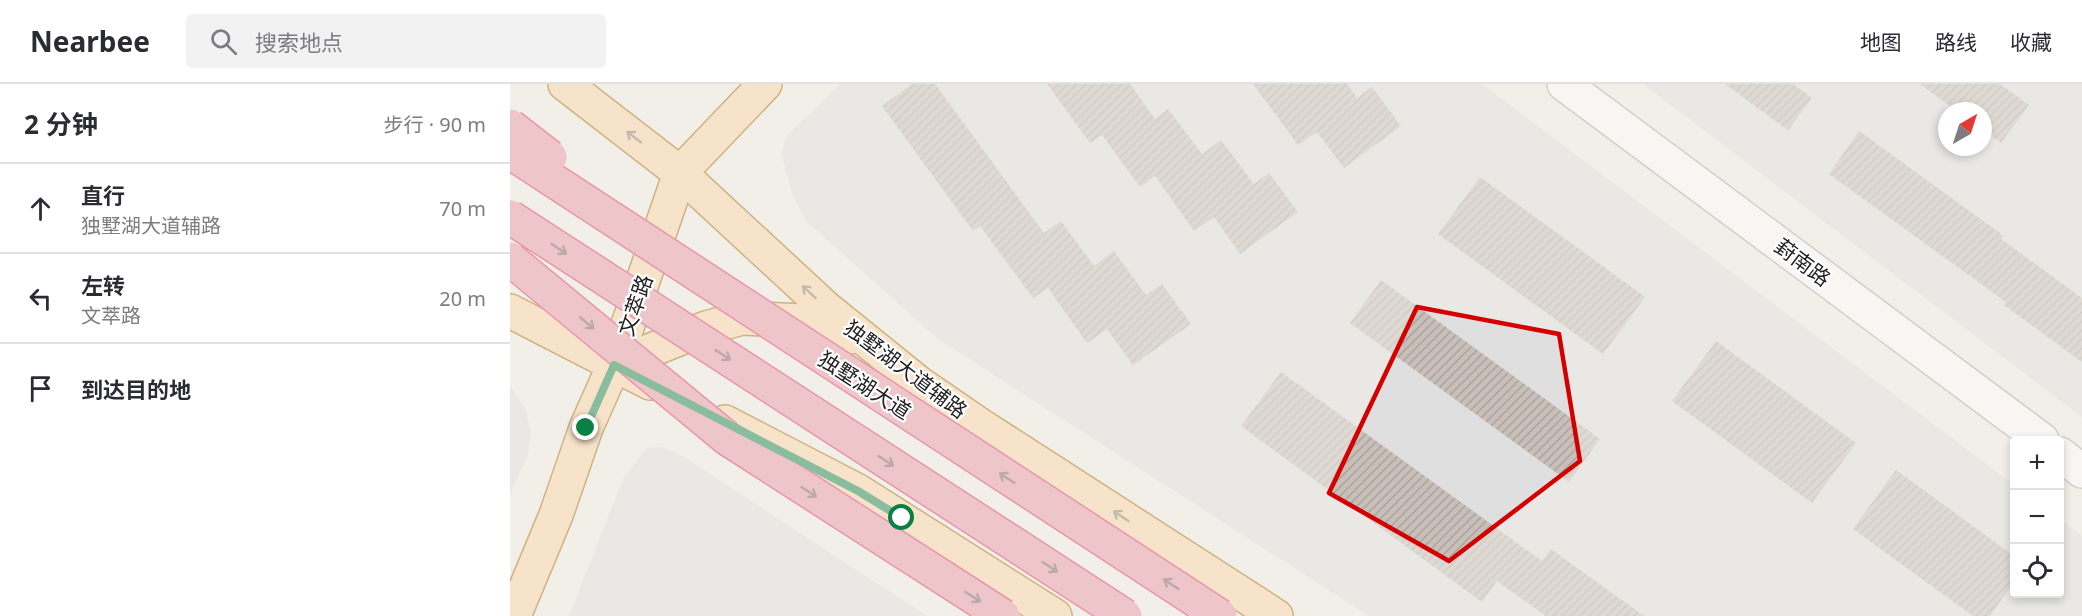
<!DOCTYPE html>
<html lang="zh">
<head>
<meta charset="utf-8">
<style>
	:root { --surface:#fff; --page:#f2f2f3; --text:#2b2b33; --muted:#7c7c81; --line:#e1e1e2 }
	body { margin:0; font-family:"Noto Sans","Noto Sans SC",sans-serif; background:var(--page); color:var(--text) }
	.controls { position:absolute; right:18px; bottom:18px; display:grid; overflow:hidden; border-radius:6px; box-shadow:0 3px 9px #0003 }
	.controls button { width:54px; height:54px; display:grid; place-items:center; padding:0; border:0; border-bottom:2px solid var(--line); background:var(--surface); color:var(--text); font:30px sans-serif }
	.compass { position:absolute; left:1428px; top:18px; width:54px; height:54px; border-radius:50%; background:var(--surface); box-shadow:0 3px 9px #0003; rotate:39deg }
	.stop { position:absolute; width:18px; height:18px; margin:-14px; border:4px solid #0b8043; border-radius:50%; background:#fff }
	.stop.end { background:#0b8043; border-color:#fff; box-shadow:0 2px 6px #0008 }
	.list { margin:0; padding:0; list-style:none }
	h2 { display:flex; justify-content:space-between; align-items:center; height:78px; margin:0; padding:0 24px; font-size:26px }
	h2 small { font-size:20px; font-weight:400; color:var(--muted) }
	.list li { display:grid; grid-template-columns:39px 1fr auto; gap:18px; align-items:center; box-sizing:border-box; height:90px; padding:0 24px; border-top:2px solid var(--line) }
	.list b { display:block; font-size:22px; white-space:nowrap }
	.list p { margin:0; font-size:20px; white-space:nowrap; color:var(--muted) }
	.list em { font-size:20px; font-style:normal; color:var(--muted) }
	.icon { flex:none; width:33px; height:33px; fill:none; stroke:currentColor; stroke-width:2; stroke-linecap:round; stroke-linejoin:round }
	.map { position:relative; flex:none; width:1572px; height:532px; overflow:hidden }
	header { display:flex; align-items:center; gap:36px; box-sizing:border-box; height:84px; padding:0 30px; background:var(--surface); border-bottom:2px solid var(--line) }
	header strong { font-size:28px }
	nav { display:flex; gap:33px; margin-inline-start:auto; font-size:21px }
	.search { width:420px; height:54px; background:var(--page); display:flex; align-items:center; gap:15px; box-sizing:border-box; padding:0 21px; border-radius:6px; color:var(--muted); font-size:22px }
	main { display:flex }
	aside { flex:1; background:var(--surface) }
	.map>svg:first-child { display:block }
	.residential { fill:#e0dfdf; fill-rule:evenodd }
	.building { fill:url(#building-hatch) }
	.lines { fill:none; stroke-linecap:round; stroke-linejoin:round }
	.minor-casing { stroke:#a9a9a9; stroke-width:36 }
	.major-casing { stroke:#a06b00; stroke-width:36 }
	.minor { stroke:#fff; stroke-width:33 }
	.major { stroke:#fcd6a4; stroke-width:33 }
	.highway-bridge-casing { stroke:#dc2a67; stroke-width:36; stroke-linecap:butt }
	.highway-bridge { stroke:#e892a2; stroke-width:33 }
	.oneway { stroke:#8f7c63 }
	.oneway2 { stroke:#7b545c }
	.route { stroke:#0b8043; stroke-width:8 }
	.marked { fill:none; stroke:#d40000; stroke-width:4.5; stroke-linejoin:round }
	.labels { text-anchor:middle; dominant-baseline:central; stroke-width:4.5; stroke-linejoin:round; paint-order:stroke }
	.street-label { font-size:21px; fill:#222; stroke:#fff }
</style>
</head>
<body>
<header>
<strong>Nearbee</strong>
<div class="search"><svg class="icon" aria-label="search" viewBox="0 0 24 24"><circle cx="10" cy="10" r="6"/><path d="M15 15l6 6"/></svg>搜索地点</div>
<nav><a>地图</a><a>路线</a><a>收藏</a></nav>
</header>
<main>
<aside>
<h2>2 分钟<small>步行 · 90 m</small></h2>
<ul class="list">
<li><svg class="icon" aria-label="ahead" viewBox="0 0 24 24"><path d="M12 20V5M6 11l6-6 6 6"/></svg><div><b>直行</b><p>独墅湖大道辅路</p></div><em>70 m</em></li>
<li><svg class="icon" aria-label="left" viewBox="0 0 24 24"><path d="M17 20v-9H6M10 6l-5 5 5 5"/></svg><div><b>左转</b><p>文萃路</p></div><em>20 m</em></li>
<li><svg class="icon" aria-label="arrive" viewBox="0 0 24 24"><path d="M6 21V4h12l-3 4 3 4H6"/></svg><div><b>到达目的地</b></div></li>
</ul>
</aside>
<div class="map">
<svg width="1572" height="532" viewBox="0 0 1572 532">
	<defs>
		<pattern id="building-hatch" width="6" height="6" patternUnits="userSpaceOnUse" patternTransform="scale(1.5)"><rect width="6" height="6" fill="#c7bfb8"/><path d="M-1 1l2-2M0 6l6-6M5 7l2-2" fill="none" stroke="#aba49e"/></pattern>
	</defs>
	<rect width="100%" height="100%" fill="#f2efe9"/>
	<path class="residential" d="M330 0H972L1504 401V510H1550V435L1572 452V532H859L428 255 296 137 283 113 271 69 277 52Z
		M1133 0H1572V333ZM1437 27H1473V63H1437Z
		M0 302 15 325 21 348 18 370 0 411Z
		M152 363 169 370 417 532H59L113 395 137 364Z"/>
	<path class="building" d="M402 0H425L534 149 551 137 584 182 604 167 636 211 652 200 681 240 623 281 597 245 577 259 538 204 523 214 470 142 463 147 372 22Z
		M537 0H620L645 35 658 25 692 70 711 56 744 100 759 89 788 128 730 170 704 133 684 147 645 92 630 103 592 51 580 59Z
		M743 0H837L847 14 862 3 891 42 834 84 807 48 788 61Z
		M1215 0H1283L1302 14 1278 46Z
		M1410 0H1490L1519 21 1491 59 1473 46V27H1447Z
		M1349 47 1494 152 1491 155 1572 214V278L1494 221 1496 218 1319 90Z
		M970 93 1135 213 1093 270 928 150Z
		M871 196 1090 355 1059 398 840 239Z
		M1206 257 1346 359 1302 419 1162 317Z
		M771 288 1032 477 1041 465 1134 532H1036L987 497 972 518 731 342Z
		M1386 386 1504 472V498L1480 532H1463L1343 445Z"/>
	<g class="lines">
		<defs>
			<path id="minor" d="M1054 0 1532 356
				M1550 370 1572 387"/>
			<path id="major" d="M55 0 170 89 316 224 409 299 470 341 766 532
				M0 227 140 299
				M104 281 196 244 232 234 292 237 340 253
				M215 338 348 407 545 532
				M4 532 46 431 76 344 104 281 170 89 255 0"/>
		</defs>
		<use href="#minor" class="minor-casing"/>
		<use href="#major" class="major-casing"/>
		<use href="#minor" class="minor"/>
		<use href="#major" class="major"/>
		<defs>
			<path id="highway-bridge" d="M0 42 40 73
				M0 68 710 532
				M0 133 615 532
				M0 175 218 355 493 532"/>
		</defs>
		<use href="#highway-bridge" class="highway-bridge-casing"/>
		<use href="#highway-bridge" class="highway-bridge"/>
	</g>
	<defs><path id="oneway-shaft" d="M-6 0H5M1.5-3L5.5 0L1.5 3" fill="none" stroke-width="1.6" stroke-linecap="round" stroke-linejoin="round" transform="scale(1.5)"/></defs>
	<g class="oneway">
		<use href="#oneway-shaft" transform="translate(124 53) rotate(-142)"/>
		<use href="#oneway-shaft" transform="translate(299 208) rotate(-137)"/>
		<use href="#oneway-shaft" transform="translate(611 432) rotate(-147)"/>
	</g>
	<g class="oneway2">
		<use href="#oneway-shaft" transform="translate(49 165) rotate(33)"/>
		<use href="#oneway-shaft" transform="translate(77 239) rotate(40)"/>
		<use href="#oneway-shaft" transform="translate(213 271) rotate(33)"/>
		<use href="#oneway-shaft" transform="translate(376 377) rotate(33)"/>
		<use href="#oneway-shaft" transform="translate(497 394) rotate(-147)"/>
		<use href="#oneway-shaft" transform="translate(299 408) rotate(33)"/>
		<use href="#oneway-shaft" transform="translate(540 483) rotate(33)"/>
		<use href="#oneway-shaft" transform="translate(661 500) rotate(-147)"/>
		<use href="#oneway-shaft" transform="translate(463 513) rotate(33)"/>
	</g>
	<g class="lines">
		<path class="route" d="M76 344 104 281 348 407 392 434"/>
	</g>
	<path d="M0 0H1572V532H0ZM907 223 1049 250 1070 377 939 477 819 409Z" fill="#f2efe9" fill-opacity=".55" fill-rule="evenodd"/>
	<path class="marked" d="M907 223 1049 250 1070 377 939 477 819 409Z"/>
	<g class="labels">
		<g class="street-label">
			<text transform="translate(1293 178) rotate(37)">葑南路</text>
			<text transform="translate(125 221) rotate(-71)">文萃路</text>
			<text transform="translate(396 285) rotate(37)">独墅湖大道辅路</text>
			<text transform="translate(355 301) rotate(33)">独墅湖大道</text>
		</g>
	</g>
</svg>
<div class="controls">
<button>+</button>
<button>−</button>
<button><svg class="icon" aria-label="locate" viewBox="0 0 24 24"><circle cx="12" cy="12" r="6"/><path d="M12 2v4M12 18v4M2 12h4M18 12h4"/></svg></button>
</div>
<svg class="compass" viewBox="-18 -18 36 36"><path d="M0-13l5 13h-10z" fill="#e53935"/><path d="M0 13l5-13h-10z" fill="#7c7c81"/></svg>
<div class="stop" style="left:392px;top:434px"></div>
<div class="stop end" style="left:76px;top:344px"></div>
</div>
</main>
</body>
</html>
